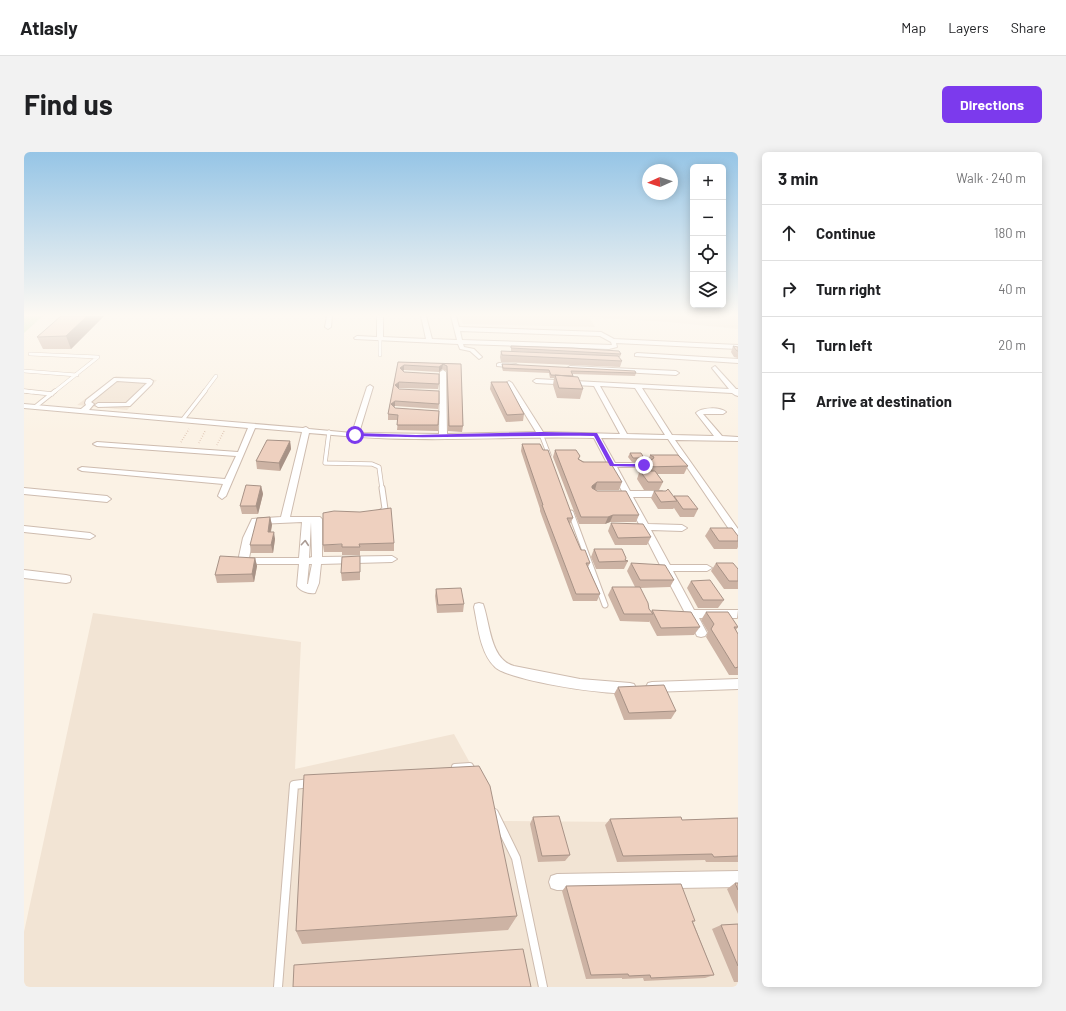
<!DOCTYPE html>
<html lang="en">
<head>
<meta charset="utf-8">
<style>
	:root { --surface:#fff; --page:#f2f2f2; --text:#202124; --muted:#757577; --line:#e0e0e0; --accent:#7c3aed }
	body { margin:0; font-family:Barlow,sans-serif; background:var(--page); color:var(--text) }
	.controls { position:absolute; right:12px; top:12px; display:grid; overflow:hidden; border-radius:6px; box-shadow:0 2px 10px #0003 }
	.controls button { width:36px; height:36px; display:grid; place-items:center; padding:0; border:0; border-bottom:1px solid var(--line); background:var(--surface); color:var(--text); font:20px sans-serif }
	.compass { position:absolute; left:618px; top:12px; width:36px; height:36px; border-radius:50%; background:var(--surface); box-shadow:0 2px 10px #0003; rotate:267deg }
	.stop { position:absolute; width:12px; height:12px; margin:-9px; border:3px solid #7c3aed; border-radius:50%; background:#fff }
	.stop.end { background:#7c3aed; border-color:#fff; box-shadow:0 1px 4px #0008 }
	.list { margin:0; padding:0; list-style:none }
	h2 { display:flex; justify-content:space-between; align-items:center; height:52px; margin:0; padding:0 16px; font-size:17px }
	h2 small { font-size:13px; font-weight:400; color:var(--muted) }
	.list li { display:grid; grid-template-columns:26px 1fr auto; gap:12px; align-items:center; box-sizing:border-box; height:56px; padding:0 16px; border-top:1px solid var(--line) }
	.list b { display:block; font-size:15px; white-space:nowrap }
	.list em { font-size:13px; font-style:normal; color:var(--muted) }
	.icon { flex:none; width:22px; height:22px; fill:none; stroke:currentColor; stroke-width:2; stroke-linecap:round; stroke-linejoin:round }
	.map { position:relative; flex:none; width:714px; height:835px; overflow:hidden; border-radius:6px }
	header { display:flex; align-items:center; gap:24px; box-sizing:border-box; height:56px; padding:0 20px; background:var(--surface); border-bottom:1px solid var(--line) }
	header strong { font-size:19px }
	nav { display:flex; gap:22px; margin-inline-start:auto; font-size:14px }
	.intro { display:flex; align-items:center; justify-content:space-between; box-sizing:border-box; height:96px; padding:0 24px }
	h1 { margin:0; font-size:28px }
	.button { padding:10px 18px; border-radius:6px; background:var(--accent); color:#fff; font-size:14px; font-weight:700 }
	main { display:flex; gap:24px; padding:0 24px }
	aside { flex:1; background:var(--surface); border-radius:6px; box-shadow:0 2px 10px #0003 }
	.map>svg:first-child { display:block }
	.residential { fill:#f2e4d4 }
	.green { fill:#d4e7c5 }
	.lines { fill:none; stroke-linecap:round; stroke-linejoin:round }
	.service-far4-casing { stroke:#cebcaf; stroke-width:4 }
	.service-far3-casing { stroke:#cebcaf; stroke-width:5 }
	.service-far2-casing { stroke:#cebcaf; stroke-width:7 }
	.service-far1-casing { stroke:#cebcaf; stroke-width:8 }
	.service-casing { stroke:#cebcaf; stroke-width:10 }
	.minor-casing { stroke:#cebcaf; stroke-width:2 }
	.path { stroke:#d3b4a2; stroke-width:1.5; stroke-dasharray:0.5 2; stroke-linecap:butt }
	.service-far4 { stroke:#fff; stroke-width:3 }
	.service-far3 { stroke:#fff; stroke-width:3.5 }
	.service-far2 { stroke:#fff; stroke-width:5 }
	.service-far1 { stroke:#fff; stroke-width:6 }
	.service { stroke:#fff; stroke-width:8 }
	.minor { fill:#fff; fill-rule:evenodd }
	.wall { fill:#cdb3a4 }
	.shaded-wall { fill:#a79286 }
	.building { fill:#eed0bf; stroke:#a79286 }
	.oneway { stroke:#aa9b94 }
	.route { fill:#7c3aed }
</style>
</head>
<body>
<header>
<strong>Atlasly</strong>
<nav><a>Map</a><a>Layers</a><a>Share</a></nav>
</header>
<div class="intro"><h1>Find us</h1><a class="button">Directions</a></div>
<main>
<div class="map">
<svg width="714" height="835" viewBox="0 0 714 835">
	<rect width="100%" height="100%" fill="#fbf2e5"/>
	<path class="residential" d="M714 164V177L645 170 565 165 571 175 439 172 435 164Z
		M92 224 133 228 103 258 53 253Z
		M69 461 277 490 271 617 430 582 478 669 714 671V835H0V780Z"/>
	<path class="green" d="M0 164H19L0 181Z"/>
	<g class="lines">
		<defs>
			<path id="service-far4" d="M356 186V203
				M6 202 74 205 30 240
				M0 219 53 223
				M0 239 8 240
				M180 240 192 224"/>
			<path id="service-far3" d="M0 239 28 242
				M11 255 31 239
				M160 266 181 239
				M305 280 301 311 348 312 355 315 358 337
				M517 282 525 303"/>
			<path id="service-far2" d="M356 361 361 357 358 336
				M547 361 581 453"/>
			<path id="service-far1" d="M431 615 446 614 449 620"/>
			<path id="service" d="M470 661 492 706 519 835
				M254 835 270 633 286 631"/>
			<path id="minor" d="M303 164H308L307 175 304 177 301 175Z
				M353 164H359V185L402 187 397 164H402L408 187 433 188 427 164H432L435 175 577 180 590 187 714 193V197L592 191 593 195 585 197 439 192 440 195 450 197 458 205 455 207 446 199 436 197 434 192 331 187 330 186 333 184 353 185ZM436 179 576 184 587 190 588 193 438 188Z
				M613 201 714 207V211L611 204V202Z
				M475 211 492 212 495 214 492 216 473 214V212Z
				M546 214 652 219 655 221 652 223 544 217 543 216Z
				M691 214 712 237H714V244L711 243 708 241 618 236 648 283 690 284 672 261C678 255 696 255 702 260L699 262H679L698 284 714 285V289L651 288 714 377V387L711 386 644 287 577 286 591 311H621L625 313 621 315H593L606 339H638L642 342 638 345H609L624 372 658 373 663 376 658 379 627 378 646 413H683L688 416 683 419H649L670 458H714L713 466H675L683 481 681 484 677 485 673 484 664 466 658 465 657 462 660 459 639 419 632 418 631 416 636 413 618 378 613 377 611 375 615 372 600 345 594 344 593 342 598 339 585 315 579 313 583 311 570 286C510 284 450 288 391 287 355 287 320 284 285 281L266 365H296L298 367V405L368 404 373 407 368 410 297 412 295 431 291 441C285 442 276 439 273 434L275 412H219L214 409 219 386 228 367 257 365 278 280 231 276 202 344 198 347 194 344 199 332 58 319 54 317 58 315 201 327 212 304 73 294 69 292 73 290 214 300 224 276 0 256V252L57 257 62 253 61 251 62 248 90 226 126 227 129 229 128 232 106 254 74 255 71 253 74 251H102L123 231 93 229 67 250 70 252 65 258 279 276 282 275 285 277 328 281 343 235 346 233 349 235 335 281 415 282 416 220 419 218 422 220 423 282 512 280 482 231 485 229 488 231 519 280 596 282 570 234 512 231 509 229 512 227 705 237 688 216ZM576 234 611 236 641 283 603 282ZM278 370 275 406H225L229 386 234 372ZM287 370 288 405 285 406ZM285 412H288L284 432H283Z
				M0 336 83 344 87 347 83 350 0 342Z
				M0 374 66 381 71 384 66 387 0 380Z
				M0 418 42 423 46 424 47 427 46 430 42 431 0 426Z
				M455 451 459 452 460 455C466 474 467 508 490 514L556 527 606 531 610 532 612 536 610 540C593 546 483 528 471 515 456 501 454 474 450 455L451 452Z
				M714 527V537L628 540 624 539 622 535 624 531 628 530Z
				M714 719V735L533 738 527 736 525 730 527 724 533 722Z"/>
		</defs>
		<use href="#service-far4" class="service-far4-casing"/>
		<use href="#service-far3" class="service-far3-casing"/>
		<use href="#service-far2" class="service-far2-casing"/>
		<use href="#service-far1" class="service-far1-casing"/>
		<use href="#service" class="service-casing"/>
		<use href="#minor" class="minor-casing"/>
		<path class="path" d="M157 290 165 277
			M175 291 181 279
			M193 293 200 279"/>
		<use href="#service-far4" class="service-far4"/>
		<use href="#service-far3" class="service-far3"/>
		<use href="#service-far2" class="service-far2"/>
		<use href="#service-far1" class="service-far1"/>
		<use href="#service" class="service"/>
		<use href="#minor" class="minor"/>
	</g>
	<path class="wall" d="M37 164H80L47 197H19L13 185Z
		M487 194 597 202 596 205H594L598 209 596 215 477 210 476 205 477 199 540 202 487 199Z
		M709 194 714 195V206L710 205 707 200Z
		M374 210 437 212 439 274 438 280 424 279 423 219 418 217 415 220 380 218 379 219 380 220 415 232 414 237 375 236H374L375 237 415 252 414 257 371 254 370 255 371 256 415 259 414 279 373 278 374 268H364V262Z
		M478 212 612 221 611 224 549 222V224L559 237 556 247 533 246 529 233 530 226H526L525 221 479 219 478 216Z
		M467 230 500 262 499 269 482 270 466 237Z
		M266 289 267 297 256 319 233 317 232 309Z
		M498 292 549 366 546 372 557 398 566 411 564 415 576 442 573 449H549L516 359V357L497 299Z
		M531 298 556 304 555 307 598 330 595 338H571L615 363 612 370H586L581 372H555L529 305Z
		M606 301 620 306 619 309H624L626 303 664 314 660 322H633L639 330 635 338H620L613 327 615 321 612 316 615 310H608L604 305Z
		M237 334 239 342 234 362H218L216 354Z
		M630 339 650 345V344L674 357 670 365H656L650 356 649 357H634L627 346Z
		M246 365 248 373 247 380 251 387 249 401H227L226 393Z
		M587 371 627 385 623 393H591L584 379Z
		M686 376 714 384V395L713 397H690L681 384Z
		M370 391V399H336V403H318V400H300L299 393Z
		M570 397 601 408 604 409 600 417H572L567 405Z
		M336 404V428L318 429 317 421Z
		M231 406 233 414 230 430 193 431 191 423Z
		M607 411 650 428 646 435 616 436 625 457 627 460 628 458 676 475 670 483 633 484 625 469V470L596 469 584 443 588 435H611L603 419Z
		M692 411 714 417V437H700L687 419Z
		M667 429 700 448 694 456H674L663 436Z
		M412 437 440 452 439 460 413 461 411 444Z
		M682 460 714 475 712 478 714 482V523H705L682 485 684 480 677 468Z
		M594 535 652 559 647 567 600 568 590 542Z
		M509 665 546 703 541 709 514 710 506 672Z
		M714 666V710H682L681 708 593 710 581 673 586 667 658 668Z
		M711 731H714V762L703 737Z
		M542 734 671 769 669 770 690 823 681 826 620 829 619 826 598 827V826L562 827 538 739Z
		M493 764 484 778 278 792 272 779Z
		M714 772V830H710L688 777 697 773Z"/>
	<path class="shaded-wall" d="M63 164H80L47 197 42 184Z
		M419 212 418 217 415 220V215Z
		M380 213V218L376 222V216Z
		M375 230V236L371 239V233Z
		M371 249V254L367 258V252Z
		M266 289 267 297 256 319 255 311Z
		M573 330 571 338 566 341 568 334Z
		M237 334 239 342 234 362 232 354Z
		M589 363 586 370 581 372 584 365Z
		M246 365 248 373 245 387 244 380Z
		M250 380 251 387 249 401 247 393Z
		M231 406 233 414 230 430 228 422Z"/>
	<path class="building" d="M37 164H63L42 184 13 185Z
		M487 194 549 196 595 199 597 202 487 196Z
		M709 194 714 195V199H713Z
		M477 199 594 204 598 209 478 203Z
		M374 210 437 212 439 274H425L423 214 419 212 415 215 380 213 376 216 380 220 415 222V232L375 230 371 233 375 237 415 239V252L371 249 367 252 371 256 415 259 414 273H373L374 263 364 262Z
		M478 212 611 219 612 221 547 219 549 224 527 223 525 218 479 216Z
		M531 223 554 225 559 237 535 236Z
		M467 230H483L500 262 483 263Z
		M243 288 266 289 255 311 232 309Z
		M498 292H516L519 298H524L549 366H543L557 398H561L566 411H562L576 442H552L518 353H519Z
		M531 298H552L556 304 554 307 559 310H586L598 330H573L568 334V336L573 339H602L615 363H589L584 365H557Z
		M606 301H617L620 306H609Z
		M626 303H654L664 314 619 315 615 309H624L629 307 630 305Z
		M616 319H631L639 330H624Z
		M222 333 237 334 232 354H216Z
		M644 337 653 349 637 350 630 339H642Z
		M650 344H664L674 357H659Z
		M367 356 370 391 335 392 336 395H318V392L299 393V361L310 359 336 360Z
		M246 365 244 380H250L247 393H226L233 366Z
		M587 371 619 372 627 385 594 386Z
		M686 376H708L714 384V389H695Z
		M570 397H598L602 406 601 408 604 409 575 410Z
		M196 404 231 406 228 422 191 423Z
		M336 404V420L317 421 318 405Z
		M607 411 641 413 650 428H616Z
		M692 411H709L714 417V429H705Z
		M686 428 700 448H679L667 429Z
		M588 435H616L624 451 625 457 629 462H600Z
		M437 436 440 452 414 453 412 437Z
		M628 458 667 460 676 475 637 476Z
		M682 460H704L714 475H710L714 482V515L711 516 687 477 690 472Z
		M640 533 652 559 605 561 594 535Z
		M455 614 466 634 493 764 272 779 280 623Z
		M535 664 546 703 518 704 509 665Z
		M657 665 658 668 714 666V704L690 705 688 702 599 704 586 667Z
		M711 731H714V738Z
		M657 732 671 769H668L690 823 627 826 626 823 605 824 604 822 567 823 542 734Z
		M714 772V814L697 773Z
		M499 797 507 835H269L270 813Z"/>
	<defs><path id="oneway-chevron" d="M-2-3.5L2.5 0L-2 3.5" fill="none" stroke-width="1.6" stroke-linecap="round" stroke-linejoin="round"/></defs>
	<use class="oneway" href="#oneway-chevron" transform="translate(281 391) rotate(-85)"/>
	<linearGradient id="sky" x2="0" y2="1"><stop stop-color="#96c5e6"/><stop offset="0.58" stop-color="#fdf9f3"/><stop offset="1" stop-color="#fdf9f3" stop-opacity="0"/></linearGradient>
	<rect width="714" height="281" fill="url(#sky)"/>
	<path class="route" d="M517 280 573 281 590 312H620L623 313 620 315 586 314 570 284C490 283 411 287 331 284L329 283 331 281 392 283Z"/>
</svg>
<div class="controls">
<button>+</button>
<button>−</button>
<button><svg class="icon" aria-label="locate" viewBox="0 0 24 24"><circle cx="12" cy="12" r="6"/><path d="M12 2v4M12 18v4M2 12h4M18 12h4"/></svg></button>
<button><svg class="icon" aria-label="layers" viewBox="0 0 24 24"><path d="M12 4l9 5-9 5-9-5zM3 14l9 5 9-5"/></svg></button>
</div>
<svg class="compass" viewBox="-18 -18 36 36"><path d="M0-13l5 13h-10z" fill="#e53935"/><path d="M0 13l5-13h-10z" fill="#757577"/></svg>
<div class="stop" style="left:331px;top:283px"></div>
<div class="stop end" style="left:620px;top:313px"></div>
</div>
<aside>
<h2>3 min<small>Walk · 240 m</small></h2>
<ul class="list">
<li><svg class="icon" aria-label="ahead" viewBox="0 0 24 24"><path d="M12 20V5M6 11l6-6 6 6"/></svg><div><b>Continue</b></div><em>180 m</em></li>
<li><svg class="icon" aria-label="right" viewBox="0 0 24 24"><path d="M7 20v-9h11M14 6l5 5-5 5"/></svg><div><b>Turn right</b></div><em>40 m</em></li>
<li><svg class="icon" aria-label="left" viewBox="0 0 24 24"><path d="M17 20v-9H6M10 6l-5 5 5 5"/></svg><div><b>Turn left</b></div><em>20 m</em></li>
<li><svg class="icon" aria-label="arrive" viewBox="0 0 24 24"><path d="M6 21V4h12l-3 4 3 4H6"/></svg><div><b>Arrive at destination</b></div></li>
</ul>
</aside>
</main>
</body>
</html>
